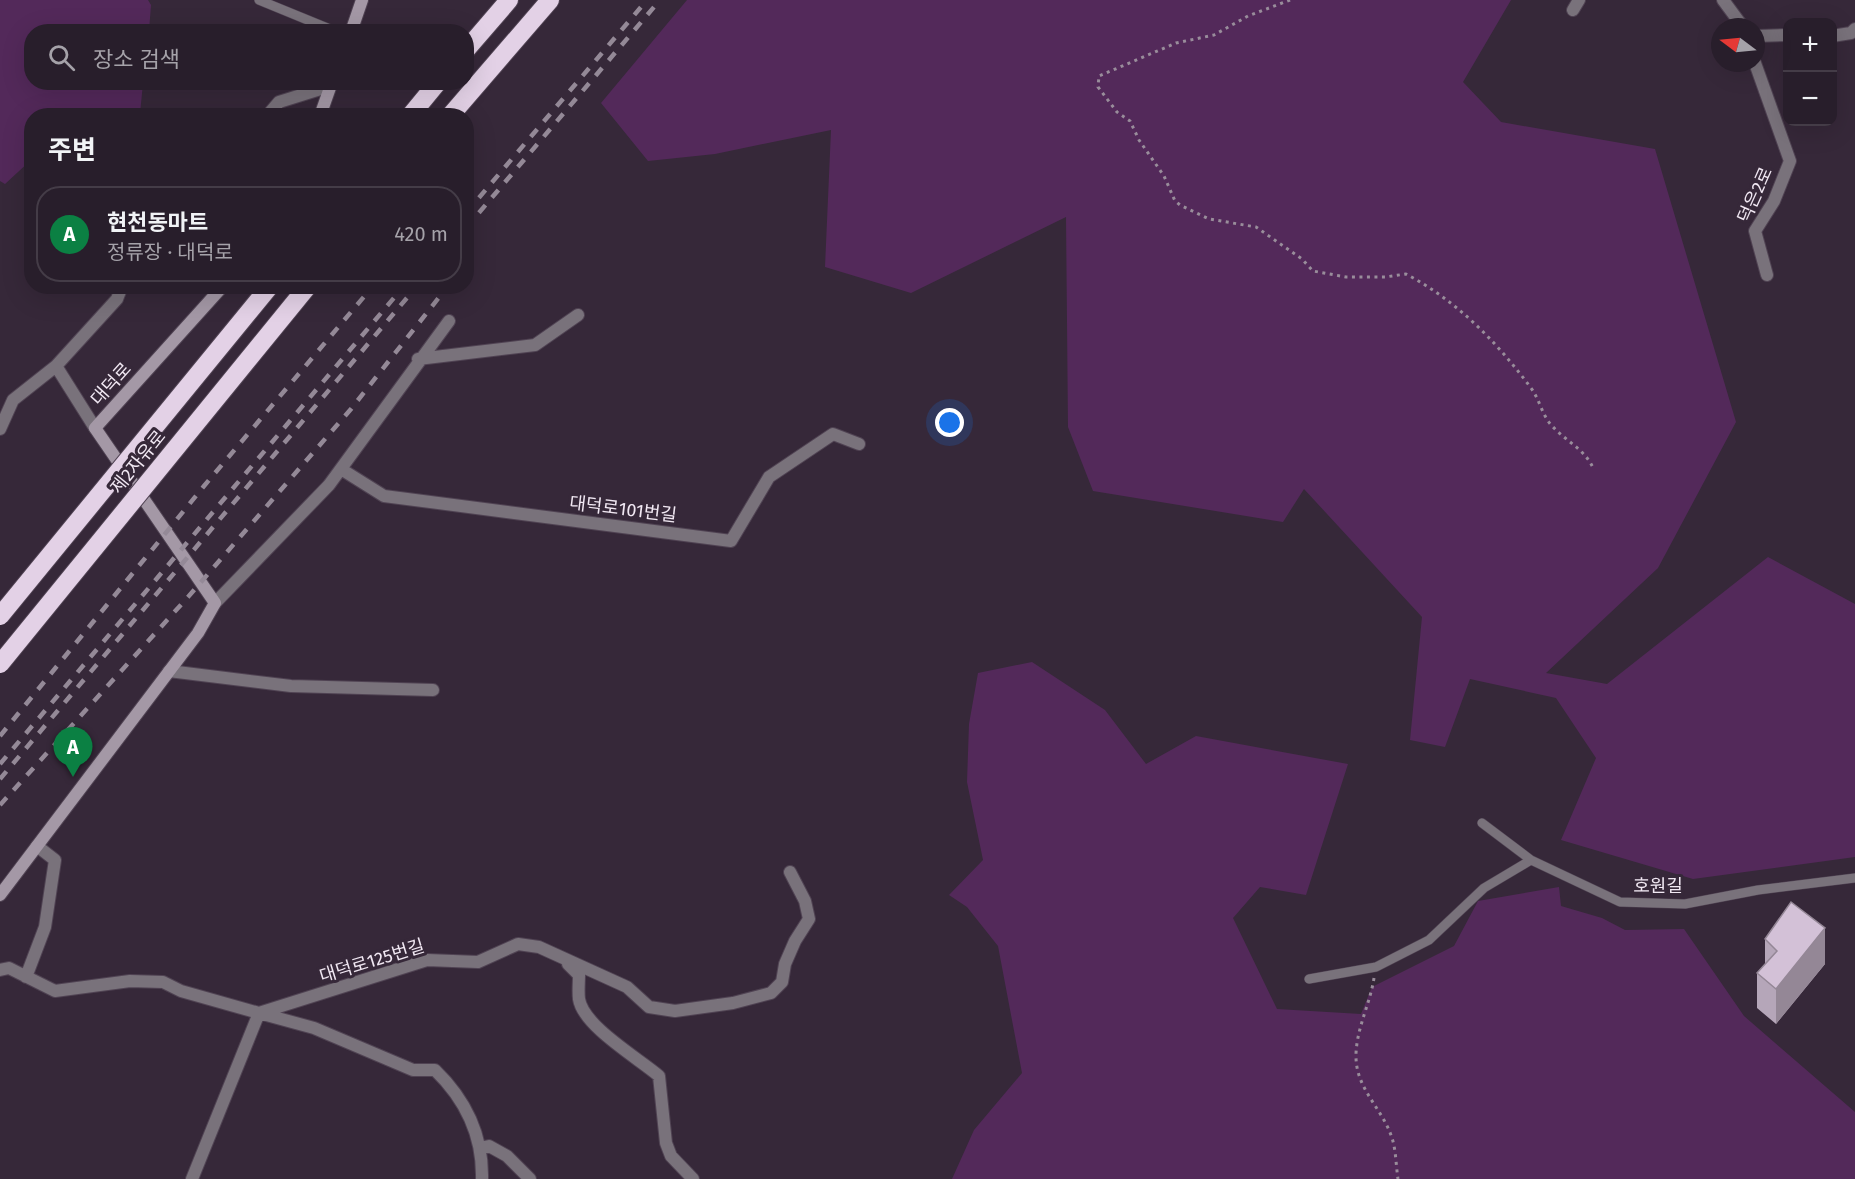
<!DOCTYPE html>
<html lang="ko">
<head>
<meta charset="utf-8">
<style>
	:root { --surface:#281e2b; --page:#302733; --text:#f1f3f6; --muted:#a5a2a9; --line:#443c47; --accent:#0b8043 }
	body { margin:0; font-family:"Fira Sans","Noto Sans KR",sans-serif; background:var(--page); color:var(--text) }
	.controls { position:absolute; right:18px; top:18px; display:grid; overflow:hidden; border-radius:12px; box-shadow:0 6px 24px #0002 }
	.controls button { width:54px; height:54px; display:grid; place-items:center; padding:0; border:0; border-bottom:2px solid var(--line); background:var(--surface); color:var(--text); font:30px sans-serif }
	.compass { position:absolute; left:1711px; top:18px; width:54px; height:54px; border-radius:50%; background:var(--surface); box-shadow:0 6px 24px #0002; rotate:286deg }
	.you { position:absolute; left:950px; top:423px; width:21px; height:21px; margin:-15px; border:4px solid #fff; border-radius:50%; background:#1a73e8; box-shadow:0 0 0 9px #1a73e833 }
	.badge { display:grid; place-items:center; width:39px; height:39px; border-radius:50%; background:var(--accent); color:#fff; font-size:20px; font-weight:700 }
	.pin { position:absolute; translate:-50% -50px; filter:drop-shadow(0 2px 3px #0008) }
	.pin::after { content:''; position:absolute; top:32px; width:21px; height:18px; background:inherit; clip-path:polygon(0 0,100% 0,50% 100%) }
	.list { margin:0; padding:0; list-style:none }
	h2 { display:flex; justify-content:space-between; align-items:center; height:78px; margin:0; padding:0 24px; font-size:26px }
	h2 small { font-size:20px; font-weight:400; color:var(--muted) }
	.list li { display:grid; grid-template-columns:39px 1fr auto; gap:18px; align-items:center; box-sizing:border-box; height:96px; margin:0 12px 12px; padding:0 12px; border:2px solid var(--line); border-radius:24px }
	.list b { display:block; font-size:22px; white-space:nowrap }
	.list p { margin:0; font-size:20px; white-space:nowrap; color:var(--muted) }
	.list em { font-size:20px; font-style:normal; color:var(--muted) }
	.icon { flex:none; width:33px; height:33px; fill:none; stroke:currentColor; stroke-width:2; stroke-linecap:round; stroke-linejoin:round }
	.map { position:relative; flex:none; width:1855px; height:1179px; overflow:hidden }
	.search { position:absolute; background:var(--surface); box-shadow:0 6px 24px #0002; left:24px; top:24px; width:450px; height:66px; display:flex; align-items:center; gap:15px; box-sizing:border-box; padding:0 21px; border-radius:24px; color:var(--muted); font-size:22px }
	.panel { position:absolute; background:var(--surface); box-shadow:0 6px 24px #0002; left:24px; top:108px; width:450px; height:186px; border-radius:24px }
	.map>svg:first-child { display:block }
	.green { fill:#53295a }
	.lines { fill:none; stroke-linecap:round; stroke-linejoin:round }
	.lane-casing { stroke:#504353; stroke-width:10 }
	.street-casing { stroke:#504353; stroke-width:14 }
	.secondary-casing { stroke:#504353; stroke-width:14 }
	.highway-casing { stroke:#504353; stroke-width:20 }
	.path { stroke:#998d9b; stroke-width:3; stroke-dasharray:3 4.5; stroke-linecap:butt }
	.lane { stroke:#79727b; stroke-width:9 }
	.street { stroke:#79727b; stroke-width:12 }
	.secondary { stroke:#a498a6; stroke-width:12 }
	.highway { stroke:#e3d1e6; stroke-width:18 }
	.rail { stroke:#948997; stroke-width:4.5; stroke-dasharray:10 10; stroke-linecap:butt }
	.highway-bridge-casing { stroke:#504353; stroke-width:20; stroke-linecap:butt }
	.highway-bridge { stroke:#e3d1e6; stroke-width:18 }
	.wall { fill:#b5a6b9 }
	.shaded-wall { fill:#948796 }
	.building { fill:#d3c1d7; stroke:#948796; stroke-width:1.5 }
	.labels { text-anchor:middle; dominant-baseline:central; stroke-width:6; stroke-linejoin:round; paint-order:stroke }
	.street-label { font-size:18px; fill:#f1e8f3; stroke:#362839 }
</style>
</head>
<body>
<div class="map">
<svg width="1855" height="1179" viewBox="0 0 1855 1179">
	<rect width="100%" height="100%" fill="#362839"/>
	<path class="green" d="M0 0H148L151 5 149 31 32 32V82L143 83 140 114 32 116 31 160 5 184 0 181Z
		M687 0H1511L1463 82 1501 122 1655 149 1736 422 1658 568 1546 673 1607 684 1768 557 1855 604V857L1693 879 1561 840 1596 758 1556 698 1470 679 1445 747 1410 740 1422 617 1304 489 1283 522 1093 491 1068 427 1066 217 911 293 825 267 831 130 715 154 648 161 601 103Z
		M1032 662 1105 710 1146 764 1196 736 1348 764 1306 895 1260 887 1233 918 1277 1009 1361 1014 1372 987 1454 946 1478 901 1559 887 1561 906 1602 918 1625 930 1684 929 1744 1016 1855 1112V1179H952L974 1130 1022 1073 998 946 967 907 949 895 983 860 967 782 969 724 978 673Z"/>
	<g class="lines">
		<defs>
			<path id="lane" d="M259 0 337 32
				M1482 823 1531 860 1620 902 1685 904 1758 890 1855 878
				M1309 979 1376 967 1429 940 1484 888 1531 860"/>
			<path id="street" d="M1723 0 1743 27
				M1573 10 1579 0
				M1756 36 1788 35
				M1832 36 1851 33 1855 29
				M1755 63 1790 161 1774 201 1755 231 1767 275
				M267 116 279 102 330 86
				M418 359 535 345 578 315
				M56 366 95 428
				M0 429 13 400 56 366 117 299 122 286
				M341 469 384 496 731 541 769 477 833 434 859 444
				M215 603 329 485 449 321
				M169 671 291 686 433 690
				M568 964 579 975C579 983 578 991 579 999 583 1026 638 1058 659 1076L666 1143 671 1156 693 1179
				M0 970 9 968 55 991 130 981 163 982 181 991 259 1013 427 960 478 962 518 944 539 947 627 987 649 1007 675 1011 733 1003 771 993 782 982 785 964 795 941 809 919 805 901 790 872
				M26 977 45 927 55 860 37 846
				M480 1148 489 1146 507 1156 530 1179
				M192 1179 259 1013 314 1028 413 1070H435C466 1100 483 1136 482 1179"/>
			<path id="secondary" d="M351 32 362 0
				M320 116 332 82
				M0 895 198 633 215 603 95 428 223 286"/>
			<path id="highway" d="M466 50 509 0
				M410 116 438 82
				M450 116 550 0"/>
		</defs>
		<use href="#lane" class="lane-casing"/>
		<use href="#street" class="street-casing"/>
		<use href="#secondary" class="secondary-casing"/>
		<use href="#highway" class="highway-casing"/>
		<path class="path" d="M1290 0 1248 16 1214 35 1176 43 1099 76 1098 87 1117 112 1130 121 1139 140 1164 176 1175 201 1180 205 1209 219 1256 227 1302 259 1313 271 1346 277H1385L1406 274C1457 301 1496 341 1531 388 1540 400 1542 416 1553 427 1567 442 1586 450 1594 470
			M1374 978C1370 1004 1357 1027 1356 1054 1355 1089 1382 1107 1392 1138 1396 1150 1396 1166 1398 1179"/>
		<use href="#lane" class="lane"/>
		<use href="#street" class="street"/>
		<use href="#secondary" class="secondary"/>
		<use href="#highway" class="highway"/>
		<path class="rail" d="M466 165 470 160
			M466 213 647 0
			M466 228 660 0
			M0 736 204 486 373 286
			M0 764 404 286
			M0 779 417 286
			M0 805 188 597 351 409 448 286"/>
		<defs>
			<path id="highway-bridge" d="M0 616 270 286
				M0 664 308 286"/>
		</defs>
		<use href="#highway-bridge" class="highway-bridge-casing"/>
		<use href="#highway-bridge" class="highway-bridge"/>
	</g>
	<path class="wall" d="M1765 939 1825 964 1776 1024 1757 1008V973L1765 964Z"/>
	<path class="shaded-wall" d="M1825 928V964L1776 1024V989Z"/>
	<path class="building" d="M1791 902 1825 928 1776 989 1757 973 1777 951 1765 939Z"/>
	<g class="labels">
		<g class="street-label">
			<text transform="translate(1755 195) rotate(-66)">덕은2로</text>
			<text transform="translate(111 384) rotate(-48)">대덕로</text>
			<text transform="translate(138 462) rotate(-51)">제2자유로</text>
			<text transform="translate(623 509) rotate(7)">대덕로101번길</text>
			<text x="1658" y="886">호원길</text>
			<text transform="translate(372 961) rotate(-17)">대덕로125번길</text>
		</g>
	</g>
</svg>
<div class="controls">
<button>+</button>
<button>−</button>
</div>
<svg class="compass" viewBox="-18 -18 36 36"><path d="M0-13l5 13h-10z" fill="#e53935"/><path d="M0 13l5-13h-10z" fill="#a5a2a9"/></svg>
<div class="you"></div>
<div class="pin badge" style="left:73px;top:777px">A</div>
<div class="search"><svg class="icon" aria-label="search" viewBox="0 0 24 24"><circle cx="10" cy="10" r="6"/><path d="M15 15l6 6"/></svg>장소 검색</div>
<section class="panel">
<h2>주변<small></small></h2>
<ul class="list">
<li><span class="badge">A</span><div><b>현천동마트</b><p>정류장 · 대덕로</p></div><em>420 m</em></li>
</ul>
</section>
</div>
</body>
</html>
